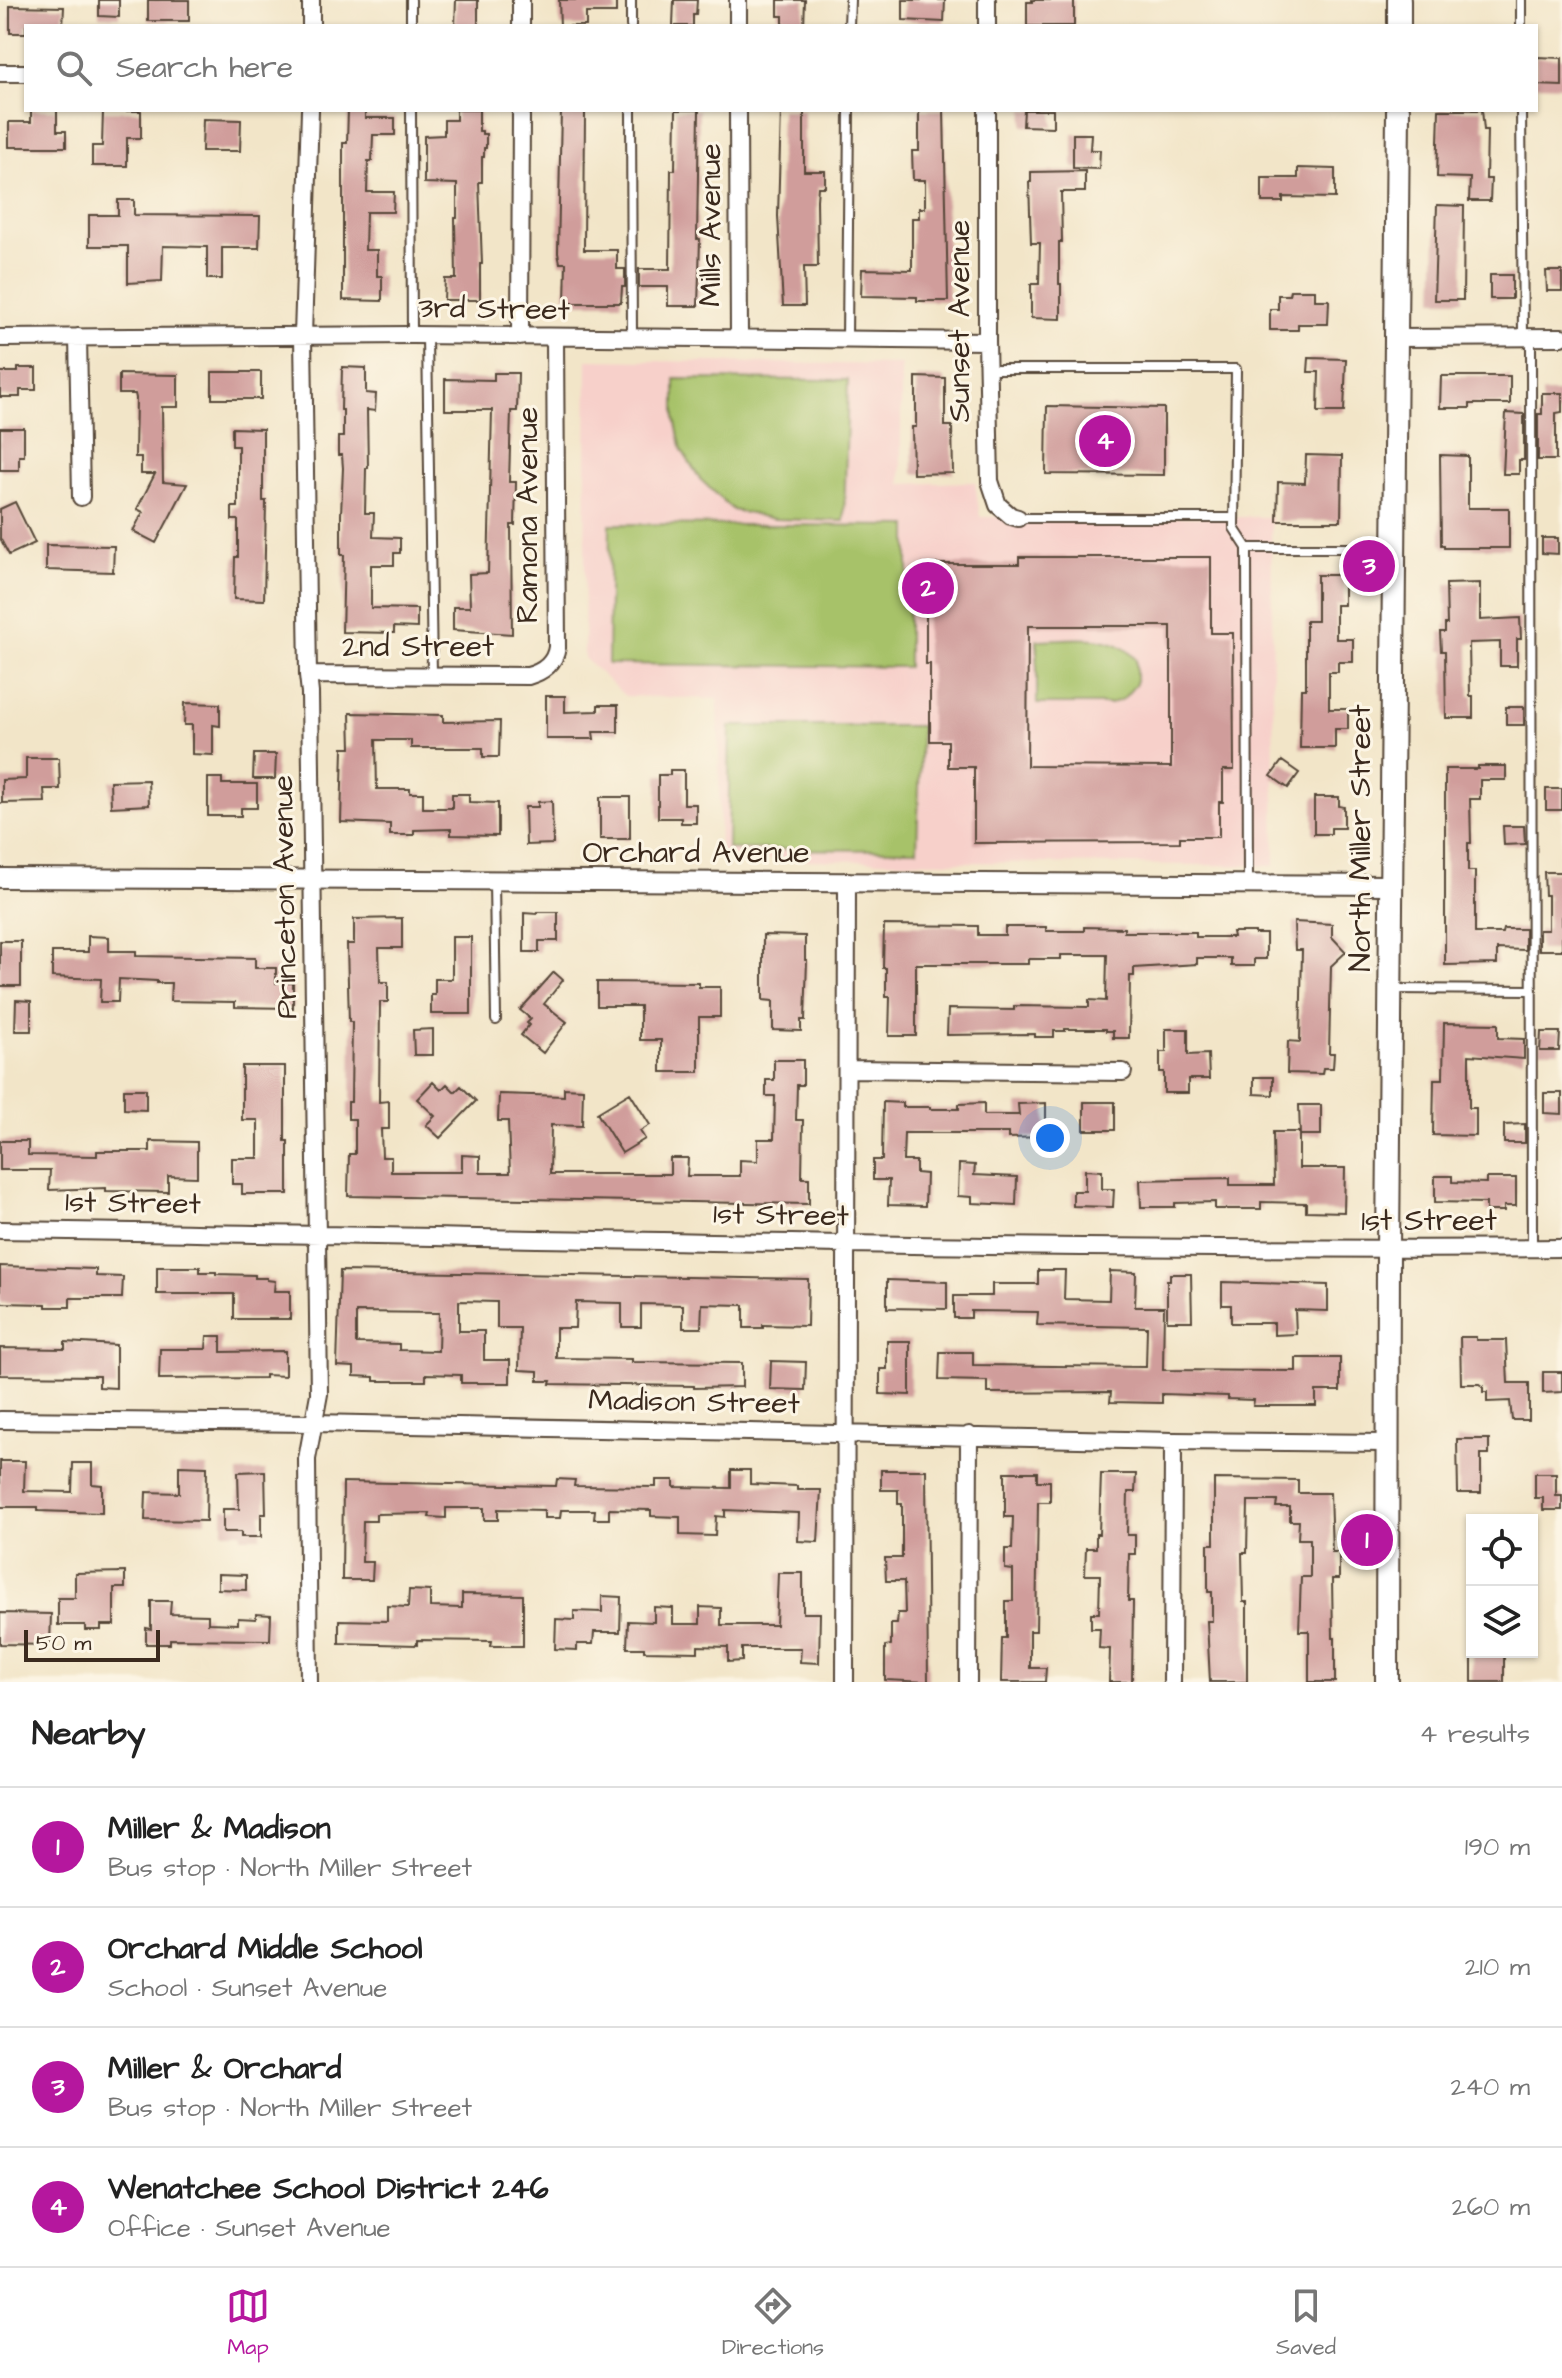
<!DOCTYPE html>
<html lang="en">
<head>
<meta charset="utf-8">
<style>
	:root { --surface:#fff; --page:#f6f6f6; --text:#222; --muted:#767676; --line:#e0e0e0; --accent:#b5179e }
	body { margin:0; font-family:"Architects Daughter",sans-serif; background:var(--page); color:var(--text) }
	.controls { position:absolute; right:24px; bottom:24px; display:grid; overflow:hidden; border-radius:0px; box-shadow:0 2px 6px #0004 }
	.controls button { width:72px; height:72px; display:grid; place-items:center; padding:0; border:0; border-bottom:2px solid var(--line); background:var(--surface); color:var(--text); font:40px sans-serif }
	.scale { position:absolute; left:24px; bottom:20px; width:136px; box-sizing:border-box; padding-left:8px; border:4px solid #3b2a1e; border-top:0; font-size:22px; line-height:28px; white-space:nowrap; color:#3b2a1e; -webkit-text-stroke:6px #fcf5e5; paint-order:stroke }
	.you { position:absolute; left:1050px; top:1138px; width:28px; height:28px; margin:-20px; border:6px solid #fff; border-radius:50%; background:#1a73e8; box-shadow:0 0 0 12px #1a73e833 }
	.badge { display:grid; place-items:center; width:52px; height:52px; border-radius:50%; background:var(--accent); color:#fff; font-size:26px; font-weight:700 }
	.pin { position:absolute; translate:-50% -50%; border:4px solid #fff; box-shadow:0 2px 8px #0006 }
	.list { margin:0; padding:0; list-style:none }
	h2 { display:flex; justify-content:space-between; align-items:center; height:104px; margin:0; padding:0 32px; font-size:34px }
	h2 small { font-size:26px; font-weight:400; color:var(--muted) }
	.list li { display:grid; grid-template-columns:52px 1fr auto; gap:24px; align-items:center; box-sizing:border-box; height:120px; padding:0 32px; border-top:2px solid var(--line) }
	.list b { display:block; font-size:30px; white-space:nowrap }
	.list p { margin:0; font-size:26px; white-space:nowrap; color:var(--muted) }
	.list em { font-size:26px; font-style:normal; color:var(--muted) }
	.icon { flex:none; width:44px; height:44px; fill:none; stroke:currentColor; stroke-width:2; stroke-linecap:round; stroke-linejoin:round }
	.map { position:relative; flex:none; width:1562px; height:1682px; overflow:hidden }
	.search { position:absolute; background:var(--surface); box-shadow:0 2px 6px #0004; left:24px; right:24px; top:24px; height:88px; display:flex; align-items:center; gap:20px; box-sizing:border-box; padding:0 28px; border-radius:0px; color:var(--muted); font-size:30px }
	.sheet { height:584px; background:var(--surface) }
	nav { display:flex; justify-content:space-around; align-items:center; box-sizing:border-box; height:112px; border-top:2px solid var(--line); background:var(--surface); font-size:22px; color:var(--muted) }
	nav a { display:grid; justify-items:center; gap:4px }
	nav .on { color:var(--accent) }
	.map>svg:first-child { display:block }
	.built { fill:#f7d0ca }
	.green { fill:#a7c269; stroke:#717644; stroke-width:2 }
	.building { fill:#d09d9b; fill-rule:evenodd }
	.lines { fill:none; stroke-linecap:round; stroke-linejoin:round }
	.service-casing { stroke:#564638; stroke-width:12 }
	.minor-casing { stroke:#564638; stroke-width:20 }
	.tertiary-casing { stroke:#564638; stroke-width:22 }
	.secondary-casing { stroke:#564638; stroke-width:26 }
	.service { stroke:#fff; stroke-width:8 }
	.minor { stroke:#fff; stroke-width:16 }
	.tertiary { stroke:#fff; stroke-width:18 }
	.secondary { stroke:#fff; stroke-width:22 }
	.labels { text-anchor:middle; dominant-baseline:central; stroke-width:6; stroke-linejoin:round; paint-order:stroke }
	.street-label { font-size:30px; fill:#3b2a1e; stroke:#fcf5e5 }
</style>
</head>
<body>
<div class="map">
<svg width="1562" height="1682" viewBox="0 0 1562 1682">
	<rect width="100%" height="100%" fill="#fcf5e5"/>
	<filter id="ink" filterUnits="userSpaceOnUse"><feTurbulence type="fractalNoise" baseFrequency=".0125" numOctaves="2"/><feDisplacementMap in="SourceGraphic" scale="16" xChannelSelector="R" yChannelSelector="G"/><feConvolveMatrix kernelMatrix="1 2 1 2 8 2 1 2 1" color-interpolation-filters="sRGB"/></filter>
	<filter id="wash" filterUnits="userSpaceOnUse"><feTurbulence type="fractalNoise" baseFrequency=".006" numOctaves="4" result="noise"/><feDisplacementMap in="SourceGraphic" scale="32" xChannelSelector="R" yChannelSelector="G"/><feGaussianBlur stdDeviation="1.8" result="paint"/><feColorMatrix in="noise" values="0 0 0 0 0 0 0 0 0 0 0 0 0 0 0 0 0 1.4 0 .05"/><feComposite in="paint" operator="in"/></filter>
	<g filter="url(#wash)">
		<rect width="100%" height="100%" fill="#f2e5c8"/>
		<path class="built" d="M587 360 901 365V484L975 482 980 517H1271L1275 866 720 859 718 699 625 696 584 658Z"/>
		<path class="green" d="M675 379 848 380 844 521 774 519 733 510 700 479 682 450 675 419Z
			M610 524 908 526V667L608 664Z
			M1037 640C1069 640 1115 630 1136 660V684L1123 699 1110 704H1037Z
			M730 726H921L917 850 728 849Z"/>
		<g id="blocks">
			<path class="building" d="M99 0H119V17L99 16Z
				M148 0H189V21H148Z
				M456 0H478V26H455Z
				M559 0H616V13H586V26H560Z
				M674 0H697L696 15H693V26H673Z
				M778 0H805L804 26H783V16H778Z
				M903 0H945L944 22 903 20Z
				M1032 0H1074V26H1027V2H1032Z
				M10 6 64 7 63 26H26V33H10Z
				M1536 57 1562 58V86L1536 85Z
				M31 110H57V131H66V147H9V122H31Z
				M348 110H365V118H395V135H373L372 161H368L367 192H394L393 212H366L365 250H377V276H382V301L343 300V143H347Z
				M456 110H479V131H482V134H486V148H484V157H482V182H479L482 264H480V300H444L445 279H456L455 218H457V184L424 183V136L444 135V120H456Z
				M561 110H585L584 250H617V269H625V287H622L621 303H565L566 263H560L558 253Z
				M676 110H699L697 239H700L698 306H668V287H639V269H670L671 170H675Z
				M781 110H804V171H825V187H818L817 200 818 267H804L805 306H783L778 216Z
				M919 110H944L948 301H917V297L861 296 862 269 912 270V218H919V208H925V180H913L912 151H919Z
				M1024 110H1053V127L1023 126Z
				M1439 110H1482L1484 130H1487L1486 179H1491L1490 201H1469L1470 178 1437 177Z
				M103 111H141V138H127V166H92V146H102Z
				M203 119 241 120 240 151H202Z
				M1073 134H1091L1090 150H1100L1099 169 1073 168Z
				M1298 168 1335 169V198L1283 197V202H1262V178H1298Z
				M1085 171V192H1061L1062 242H1059V284H1061V319L1031 318V284H1039L1040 243H1031L1029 182H1031V172Z
				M118 200H134V215L260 216 259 248H222V279H207V247L163 246 162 281 128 283V246H89V215H118Z
				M1437 205 1464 206 1463 300H1434Z
				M1546 271H1562V291H1547Z
				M1490 275H1512V299H1490Z
				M1290 290H1315V300H1329L1328 324H1298V330H1270V309H1278V295H1289Z
				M1309 358 1346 359 1344 412H1318L1319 372H1308Z
				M342 367 366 368V393L376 394 375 411 367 410 368 468H366L365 513H374L373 537 400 538V553H394V565H371V608L417 609V628L394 627V633L342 632 344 555H341V515L343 468 342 455H338V437H343V410H341Z
				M18 368H36V390H20V397H0V372H18Z
				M212 372H261V399H212Z
				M494 373H518L517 411H511L509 482H516L515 525H511L512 634 453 630V607H470L469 574 488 573 492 410H445V379L494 380Z
				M119 374 178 375V407H162L163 482 187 484 156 543 133 531 143 512 137 509 155 474H141V457H135L136 398 135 394H119Z
				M1441 376H1510V404H1470V408H1440Z
				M916 377 945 378V426H952L953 473 913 474 912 427H916Z
				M1542 393H1562V412L1556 413V460H1538V414H1542Z
				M1047 406 1164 408V475L1046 474Z
				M1506 413 1524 414V460H1519V474H1503Z
				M0 428H24V456H19V470H0Z
				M232 428 263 429V501H266L264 600 234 599 235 557H238V520H232V507H238V446H232Z
				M1306 455 1342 456 1341 521H1277L1278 482 1305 483Z
				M1440 455 1468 456V508H1509V548H1444V545H1441Z
				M15 502 35 543 9 555 0 538V509Z
				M1542 538H1558V554L1542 553Z
				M46 545 114 546 113 572 46 570Z
				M1019 557H1211V633H1233L1234 770H1223V802H1219V837H1180V842L974 843V767H948V741H930V664H926V564H1019ZM1028 626H1171V767L1027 766Z
				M1317 575H1344V605H1336V639H1353V662H1338V672H1329V709H1348V729H1335V748H1300L1301 689H1306V621H1317Z
				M1480 583V620L1520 618 1521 639H1517V666H1500V642L1469 643 1470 696H1473V718H1446L1445 651H1441L1440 632H1445V624H1447L1446 584Z
				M546 696H565V712L598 711V705H618V732H593L594 739H546Z
				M185 703 220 704V726L213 725V755L192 754V725H184Z
				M1506 707H1524V725H1506Z
				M350 713 443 715V722L500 721 499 757H483V748H411V740H376L377 789H410V793H423V808H452V794H469V802L498 803V836L451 835V829L414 830V835H390V824L341 822 343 748H351Z
				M254 754H276L275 779H253Z
				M26 758H59L60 789H44L45 802 2 803V780L26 779Z
				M1282 761 1299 773 1288 788 1271 776Z
				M1478 766H1506V780H1480V799H1470L1471 843H1468V871H1475V933H1502L1503 929H1525V950L1497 949V964L1445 965V769H1478Z
				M670 770H684V804H696V823H681V818H658V775H670Z
				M208 778H222V784H257V808H241V816H208Z
				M148 780 149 805 111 807 110 781Z
				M1546 789H1562V810H1546Z
				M600 797H630V839H600Z
				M1314 797H1339V806L1344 807V828H1331V834H1314Z
				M552 801 553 844 526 845 525 807H538V802Z
				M1503 826H1524L1525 844 1504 845Z
				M1544 872H1562V950H1539V930H1548V895H1545Z
				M537 912H558V941H539V952H524V913L537 914Z
				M402 918V948H379L380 982H388V1002H380L379 1102 389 1101V1129H381L382 1157H391V1172H462V1155L480 1156V1173H510L508 1121H498L499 1094 564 1096V1088L583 1089 582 1126 551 1125 550 1174H670V1158H688L687 1176H740V1160L758 1161V1139H774L775 1096H766V1080H774V1060H803V1085H797L796 1120H803L802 1178H809V1204L348 1196 349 1154H355V1119H348V1102H351L352 1022H349L347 944H354V919Z
				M1294 922 1332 924V937L1346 952 1331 966 1329 1053H1334L1333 1068H1323L1322 1074 1287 1073 1288 1041 1300 1042 1302 950H1295Z
				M884 925 978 926V935H1005V927H1046V931H1084V927L1124 928V932H1196V937H1233L1232 932H1255V934H1266V959H1254V966H1231V958H1197V964L1134 968V976H1130L1129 1038H1113V1031H1106V1029H1065V1031H1054V1037H1035V1034L947 1035 948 1009 1014 1010V1006L1089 1007V1000L1106 1001 1107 955H1061V959H1028V964H916V1036H889L890 997H886V968H883Z
				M763 935 805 936V960H807L805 1020H801V1031L773 1030V1001L763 1000Z
				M88 936 109 937V951H136V956L255 958V968H276V983H293V1008L235 1007V1002L170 1001 171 983H157V981L119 979 118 1002H100L101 979 52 977V952H88Z
				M452 937H471V1014H431V995H435V979H452Z
				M0 941H21V986H0Z
				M554 972 563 980 544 1004 567 1022 543 1053 521 1035 529 1025 527 1023 531 1019 520 1010Z
				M597 982 699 983V987H720V1017H699V1072H661V1040H640V1006H597Z
				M16 1000 31 1001V1031H15Z
				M1444 1023 1498 1024V1038L1524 1039V1059L1469 1055V1108H1476V1136L1433 1135 1434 1079H1443Z
				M433 1029V1055H414L413 1030Z
				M1166 1029H1188V1055L1208 1054 1209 1079H1188V1093H1164V1072H1160V1052H1166Z
				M1541 1032H1560L1559 1051H1540Z
				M242 1066H285V1141H288V1194H242V1184H232V1158H258V1120H242Z
				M1254 1077H1273V1095L1254 1094Z
				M433 1082 441 1090 447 1084 455 1092 461 1086 476 1101 440 1138 426 1125 435 1116 417 1099Z
				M124 1089H146V1110L124 1109Z
				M630 1093 650 1125 640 1131 645 1139 622 1153 597 1113Z
				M1544 1093H1562V1114L1544 1113Z
				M883 1102 903 1103V1107H930V1109H959V1104L984 1103V1115H1019L1018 1104 1046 1103V1137L1008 1138V1133H904L903 1161H916V1173L926 1174 925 1206 888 1205 889 1180H873V1160H882Z
				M1084 1102H1115V1130H1084Z
				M1299 1105H1321V1135H1300Z
				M1525 1124V1143H1504V1125Z
				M1273 1132H1299V1168H1345L1344 1212 1306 1211V1203L1261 1202V1209H1215V1202L1175 1203V1207H1141L1140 1180 1230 1178V1185H1274Z
				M0 1141H28V1155L97 1156V1151H150V1141L197 1142V1177L168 1176V1192L106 1191V1188L49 1190 50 1170H0Z
				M959 1164 975 1165 974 1175 1017 1177 1016 1205 972 1203V1197L958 1196Z
				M1085 1170 1102 1171V1189H1114L1113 1207 1073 1206V1191H1085Z
				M1435 1176H1452V1182L1486 1183V1178H1516V1206H1504V1211H1486V1203L1435 1202Z
				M0 1266 96 1269V1276L123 1277 122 1298H70V1307H46V1304L0 1303Z
				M157 1267H200V1272H216V1274L255 1275V1278H267V1280L275 1281 274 1291H290V1319H234V1294H157Z
				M1038 1270H1065L1064 1299 1109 1300 1110 1271 1136 1272 1135 1307H1164L1163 1370 1296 1371V1358H1340V1391H1316V1406H1253L1254 1400 1228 1399V1396L1162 1394V1403L1110 1402 1111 1392 987 1393V1381L939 1380 940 1352H973V1365L1146 1367 1147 1327 1037 1325 1038 1312 971 1311V1318H954V1296H992V1284H1038Z
				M340 1271 808 1279 807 1326 763 1325V1328H744V1305L702 1304 701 1328H683V1305L641 1304V1327H622V1303L576 1302 575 1328H556V1358L632 1359V1362L742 1363V1387L694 1388V1386L550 1384 551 1381H538V1371L519 1370 520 1328H497V1302L459 1301V1331H484V1360H510V1383H461V1375L426 1374V1381H374V1377L354 1376V1367L337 1366ZM356 1312 439 1313 438 1351 399 1350V1344L356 1343Z
				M1170 1274H1191L1192 1321H1167V1281H1170Z
				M887 1280 947 1282V1309L887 1308Z
				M1222 1282 1328 1285V1311L1295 1310 1296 1334 1274 1335V1323H1231V1305H1222Z
				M207 1336H221V1352L285 1351V1376L265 1375V1378L159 1379 160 1349H206Z
				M1460 1337H1476V1340H1506L1508 1383H1529V1420H1512L1510 1401 1487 1402V1392H1483V1386L1480 1384H1461Z
				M887 1341H910V1395L880 1394V1369H887Z
				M65 1342 116 1345V1388L99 1387V1376L0 1375V1348L65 1349Z
				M771 1361 806 1362 805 1390 770 1389Z
				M1543 1372H1562V1392L1543 1393Z
				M1457 1439H1489V1454H1481V1493H1458Z
				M0 1461H25L24 1491 72 1492 73 1463H92V1484L102 1485V1513L38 1511V1507H0Z
				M179 1466 207 1467 206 1521 145 1520 146 1492 179 1493Z
				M731 1470H750V1484L797 1486V1490H821L818 1542 798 1541 799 1513 725 1510V1517L716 1516 715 1536 680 1535V1517L651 1516V1510L609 1509V1519H594L595 1510H561L560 1518H544V1510L498 1509V1520H484V1508H446V1518L429 1517 430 1513 376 1514V1521H363L362 1562H373L372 1580H342L343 1482 556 1486 557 1479 575 1480 574 1486 656 1487V1480H674V1487L731 1488Z
				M881 1470H926L928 1682 885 1680V1646L891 1645V1624H897L898 1613H905L904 1581H886L885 1558H902V1504H898V1490H881Z
				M265 1471 266 1514H261V1537H241V1532H223V1509H239L238 1472Z
				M1005 1472H1037V1481H1050V1502H1038L1036 1631H1030V1668H1046L1045 1682H1001L1002 1638H1006V1601H1013V1570L1005 1569V1549H1012L1013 1517H1005Z
				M1535 1473H1556V1496H1562V1510H1543V1498H1535Z
				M1101 1474H1136L1135 1492H1128L1127 1535H1135V1554H1129L1128 1601H1133L1132 1682H1109L1110 1649 1099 1648 1100 1628H1091V1613H1099L1100 1575H1085L1086 1548H1096V1534H1099Z
				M1214 1479 1298 1480V1493H1330L1332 1552H1339V1579H1332L1333 1638H1335V1682H1309V1631H1299L1301 1577H1310V1539H1298L1299 1521H1290V1507H1276L1277 1501H1248L1247 1553H1242L1243 1602H1247V1682H1210L1207 1621H1212V1592H1208V1544H1214Z
				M125 1572V1588H114V1625H101V1630H85V1625H58V1598H75V1573Z
				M778 1573H803V1613H820L819 1663 800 1662 801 1648H742V1661L728 1662V1647L698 1646V1652L644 1651V1648H627L628 1621 654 1622V1607L673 1608V1624H700V1607L721 1608V1625H776Z
				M218 1574 246 1575V1590L218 1589Z
				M409 1590 430 1591V1607L462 1608V1594L523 1595V1646H491L492 1641 417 1640V1645L339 1643V1620L387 1621V1606L408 1607Z
				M602 1596 621 1597 620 1632H594L593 1644H577V1650L555 1649 556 1619 574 1620V1611L602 1612Z
				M151 1601H171L170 1614 208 1615V1623L238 1624V1618L256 1619V1614L271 1615 270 1640 170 1639V1644H146V1628L151 1629Z
				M0 1613 51 1614 50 1645 0 1644Z
				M1472 1652H1504V1682H1472Z"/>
		</g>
	</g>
	<g filter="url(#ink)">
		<use href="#blocks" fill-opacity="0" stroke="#564638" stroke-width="2"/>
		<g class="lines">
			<defs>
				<path id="service" d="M411 0V26
					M631 0V26
					M1521 0V26
					M849 26 850 0
					M411 110 412 335
					M631 110 632 337
					M1521 110 1523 337
					M427 336 432 675
					M1531 338 1532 1249
					M847 341 849 110
					M987 369H1236L1234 528 1247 548
					M1018 518H1234
					M494 881 496 1020
					M1248 884 1247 548H1392
					M1391 989 1532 990"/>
				<path id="minor" d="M311 0V26
					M738 0V26
					M521 26V0
					M987 26V0
					M0 73H26
					M738 110 739 339
					M987 110V341L990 481 998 505 1011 516 1018 518
					M78 337 81 497
					M520 337 521 110
					M0 338 412 335 987 341
					M1395 338 1562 337
					M308 675 528 676C543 672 555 663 557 647L555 338
					M847 1069 1123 1072
					M0 1230C521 1237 1041 1252 1562 1248
					M0 1420 314 1423 1173 1441 1387 1443
					M309 1682 307 1459 319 1394 310 693 308 675 303 336 310 110
					M845 1682 847 881
					M968 1682 969 1435
					M1172 1682 1173 1441"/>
				<path id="tertiary" d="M0 878 1391 885"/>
				<path id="secondary" d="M1399 26V0
					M1387 1682 1388 1250 1398 110"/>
			</defs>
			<use href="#service" class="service-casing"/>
			<use href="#minor" class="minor-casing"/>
			<use href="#tertiary" class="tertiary-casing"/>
			<use href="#secondary" class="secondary-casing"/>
			<use href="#service" class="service"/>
			<use href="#minor" class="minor"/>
			<use href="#tertiary" class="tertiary"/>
			<use href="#secondary" class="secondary"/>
		</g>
	</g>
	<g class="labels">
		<g class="street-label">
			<text transform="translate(711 225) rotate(-90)">Mills Avenue</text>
			<text transform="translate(494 309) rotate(1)">3rd Street</text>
			<text transform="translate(960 321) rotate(-90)">Sunset Avenue</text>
			<text transform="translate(528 515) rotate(-90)">Ramona Avenue</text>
			<text x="418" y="647">2nd Street</text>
			<text transform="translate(1361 838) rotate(-90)">North Miller Street</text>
			<text x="696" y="853">Orchard Avenue</text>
			<text transform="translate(285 897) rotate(-91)">Princeton Avenue</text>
			<text transform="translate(133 1203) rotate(1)">1st Street</text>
			<text transform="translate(781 1215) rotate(1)">1st Street</text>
			<text x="1429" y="1221">1st Street</text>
			<text transform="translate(694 1402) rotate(1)">Madison Street</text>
		</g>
	</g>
</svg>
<div class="controls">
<button><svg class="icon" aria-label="locate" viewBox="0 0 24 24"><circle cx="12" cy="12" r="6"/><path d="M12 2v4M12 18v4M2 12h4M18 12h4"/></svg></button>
<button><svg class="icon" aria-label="layers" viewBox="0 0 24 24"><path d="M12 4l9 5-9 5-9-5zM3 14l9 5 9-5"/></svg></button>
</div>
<div class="scale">50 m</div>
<div class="you"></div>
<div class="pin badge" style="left:1367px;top:1540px">1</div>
<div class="pin badge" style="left:928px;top:588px">2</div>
<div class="pin badge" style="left:1369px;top:566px">3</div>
<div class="pin badge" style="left:1105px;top:441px">4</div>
<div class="search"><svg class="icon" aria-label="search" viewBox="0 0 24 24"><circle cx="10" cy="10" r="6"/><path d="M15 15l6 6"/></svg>Search here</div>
</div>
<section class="sheet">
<h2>Nearby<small>4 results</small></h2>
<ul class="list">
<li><span class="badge">1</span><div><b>Miller &amp; Madison</b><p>Bus stop · North Miller Street</p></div><em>190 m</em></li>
<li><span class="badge">2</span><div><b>Orchard Middle School</b><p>School · Sunset Avenue</p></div><em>210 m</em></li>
<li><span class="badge">3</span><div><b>Miller &amp; Orchard</b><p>Bus stop · North Miller Street</p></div><em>240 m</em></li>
<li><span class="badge">4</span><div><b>Wenatchee School District 246</b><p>Office · Sunset Avenue</p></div><em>260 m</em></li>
</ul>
</section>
<nav>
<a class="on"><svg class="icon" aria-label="map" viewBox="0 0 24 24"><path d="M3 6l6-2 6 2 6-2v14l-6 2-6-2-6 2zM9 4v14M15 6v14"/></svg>Map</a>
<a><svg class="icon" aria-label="directions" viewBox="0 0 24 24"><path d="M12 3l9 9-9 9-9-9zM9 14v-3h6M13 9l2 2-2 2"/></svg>Directions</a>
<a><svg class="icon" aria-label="saved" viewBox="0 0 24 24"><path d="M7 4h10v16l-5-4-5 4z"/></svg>Saved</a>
</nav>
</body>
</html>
